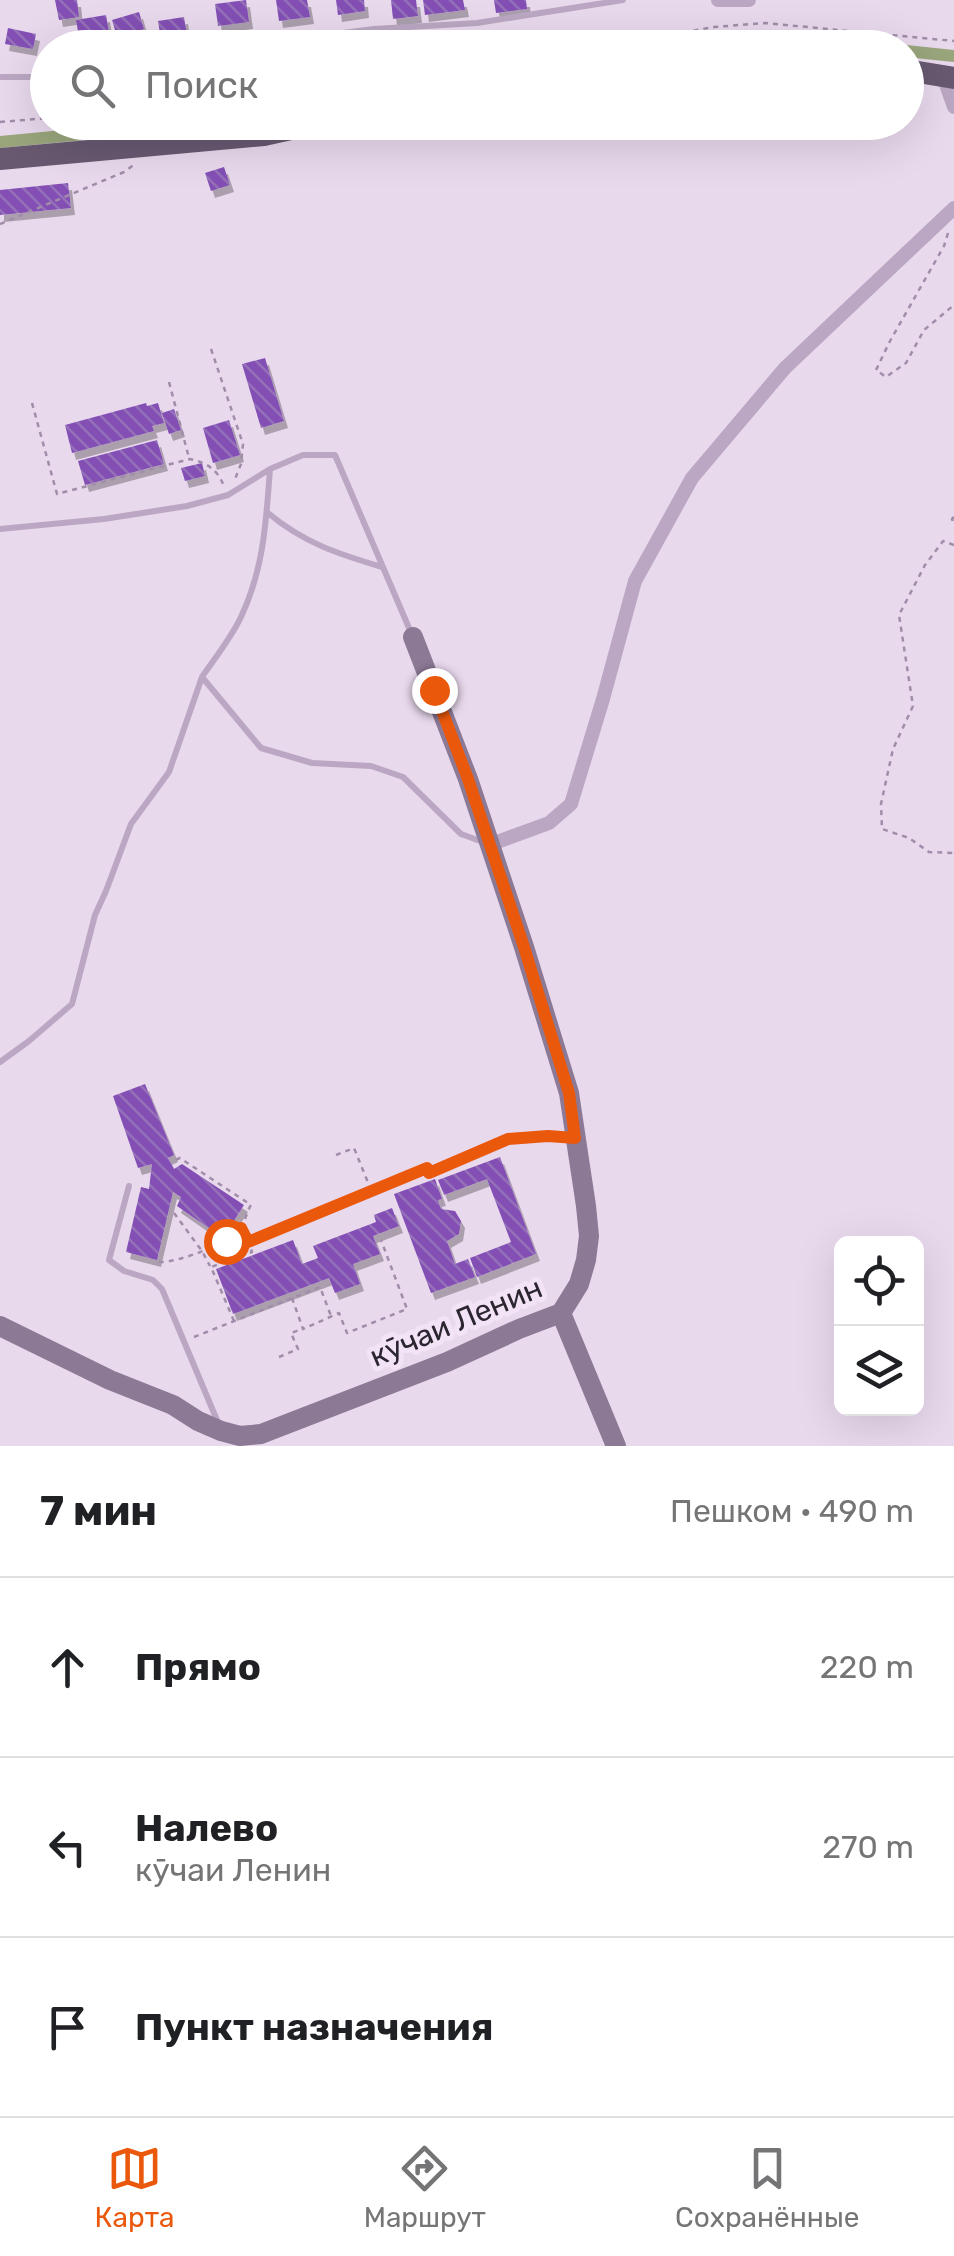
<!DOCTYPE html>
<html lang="ru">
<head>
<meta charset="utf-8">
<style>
	:root { --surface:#fff; --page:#f6f6f6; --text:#202124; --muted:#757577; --line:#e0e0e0; --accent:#ea580c }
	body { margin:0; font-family:Rubik,sans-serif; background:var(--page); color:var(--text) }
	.controls { position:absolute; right:30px; bottom:30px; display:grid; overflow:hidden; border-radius:15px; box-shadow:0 10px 40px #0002 }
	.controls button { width:90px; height:90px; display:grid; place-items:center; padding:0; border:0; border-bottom:2px solid var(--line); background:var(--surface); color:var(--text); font:50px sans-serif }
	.stop { position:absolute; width:30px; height:30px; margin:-22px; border:8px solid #ea580c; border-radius:50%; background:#fff }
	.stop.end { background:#ea580c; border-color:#fff; box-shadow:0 2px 10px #0008 }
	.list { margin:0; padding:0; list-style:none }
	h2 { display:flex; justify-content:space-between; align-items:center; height:130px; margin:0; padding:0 40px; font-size:42px }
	h2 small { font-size:32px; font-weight:400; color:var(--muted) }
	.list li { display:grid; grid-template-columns:65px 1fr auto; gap:30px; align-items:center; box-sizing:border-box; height:180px; padding:0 40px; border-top:2px solid var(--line) }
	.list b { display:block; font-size:38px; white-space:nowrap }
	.list p { margin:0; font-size:32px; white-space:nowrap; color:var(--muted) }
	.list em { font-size:32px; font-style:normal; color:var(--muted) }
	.icon { flex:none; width:55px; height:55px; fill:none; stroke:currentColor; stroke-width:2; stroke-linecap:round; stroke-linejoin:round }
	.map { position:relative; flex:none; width:954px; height:1446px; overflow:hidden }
	.search { position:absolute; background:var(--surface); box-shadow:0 10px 40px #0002; left:30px; right:30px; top:30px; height:110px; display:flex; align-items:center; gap:25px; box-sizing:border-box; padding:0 35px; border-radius:55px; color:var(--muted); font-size:38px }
	.sheet { height:670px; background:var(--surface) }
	nav { display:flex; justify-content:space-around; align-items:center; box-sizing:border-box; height:140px; border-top:2px solid var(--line); background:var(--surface); font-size:28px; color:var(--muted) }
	nav a { display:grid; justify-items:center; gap:5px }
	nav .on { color:var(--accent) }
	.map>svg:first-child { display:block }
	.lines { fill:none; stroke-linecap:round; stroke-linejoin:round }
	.canal { stroke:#99a67c; stroke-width:12 }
	.building { fill:url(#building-back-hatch); filter:url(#shadow) }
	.path { stroke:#a18daa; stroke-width:2.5; stroke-dasharray:5 5; stroke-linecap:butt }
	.lane { stroke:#bba7c3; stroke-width:6 }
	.street { stroke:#bba7c3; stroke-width:14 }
	.secondary { stroke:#8b7996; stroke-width:20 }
	.primary { stroke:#685971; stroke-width:22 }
	.route { stroke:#ea580c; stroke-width:12 }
	.labels { text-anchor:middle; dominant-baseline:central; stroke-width:10; stroke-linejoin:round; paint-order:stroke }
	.street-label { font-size:30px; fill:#2c2631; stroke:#f2e4f6 }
</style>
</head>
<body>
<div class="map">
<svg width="954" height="1446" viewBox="0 0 954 1446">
	<defs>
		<pattern id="building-back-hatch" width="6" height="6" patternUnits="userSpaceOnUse" patternTransform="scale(2.5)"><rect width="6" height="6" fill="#834fb5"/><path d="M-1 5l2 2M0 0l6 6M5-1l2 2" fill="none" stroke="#9570b9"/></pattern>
		<filter id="shadow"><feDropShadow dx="4" dy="7" stdDeviation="0" flood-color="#0004"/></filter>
	</defs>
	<rect width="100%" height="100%" fill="#e9d9ed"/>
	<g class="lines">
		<path class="canal" d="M668 48 759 36 867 48
			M906 51 954 56
			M0 142 210 122"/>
	</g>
	<path class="building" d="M55 0H77L79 17 59 20Z
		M246 0 249 22 218 26 215 4Z
		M276 0H307L310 17 279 21Z
		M336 0H364L365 11 338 15Z
		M391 0H416L418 16 393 19Z
		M423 0H463L465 10 425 15Z
		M494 0H526L527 9 496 13Z
		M139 12 144 29 117 37 112 20Z
		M106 15 110 38 80 43 76 20Z
		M184 17 188 42 162 46 158 21Z
		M8 28 36 34 33 49 5 44Z
		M224 167 230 185 211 191 205 173Z
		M68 183 71 208 0 215V190Z
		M265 358 284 421 261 428 242 364Z
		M146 403 147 406 158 403 164 423 152 426 154 431 72 453 65 425Z
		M174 409 181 430 169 434 162 413Z
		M229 420 240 455 213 463 203 428Z
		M157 440 164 464 85 485 78 461Z
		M202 463 205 476 185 481 181 468Z
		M145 1084 174 1155 168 1158 174 1169 182 1164 244 1205 223 1238 177 1206 181 1197 173 1192 157 1260 126 1252 141 1187 149 1189 152 1164 138 1168 113 1096Z
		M500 1157 536 1254 477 1277 470 1258 511 1242 487 1179 444 1195 438 1180Z
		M435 1179 442 1199 438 1200 441 1209 455 1211 461 1221 459 1234 447 1241 455 1264 468 1259 475 1277 431 1293 394 1194Z
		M392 1208 399 1226 373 1236 380 1254 353 1264 360 1284 335 1293 329 1278 233 1314 216 1269 293 1240 302 1264 318 1258 313 1246 376 1222 374 1215Z"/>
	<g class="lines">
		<path class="path" d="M595 48 714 27 765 23 954 41
			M0 122 48 118
			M0 224 124 172 135 164
			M948 233 944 246 890 341 876 370 886 377 906 363 924 330 954 305
			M211 349 243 444 241 464 235 479
			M169 382 189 458
			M32 403 57 494 190 459C207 463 217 469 224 486
			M954 517 952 519 954 524
			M954 545 943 541 925 565 899 615 913 706 893 749 881 804 882 829 909 838 929 852 954 853
			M336 1155 354 1148 371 1190
			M174 1213 202 1251 210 1266
			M249 1242 427 1168 429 1173 508 1139 557 1137
			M159 1262C178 1263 230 1243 241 1227 245 1222 247 1211 251 1205L180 1158 175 1160
			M292 1298 303 1329 339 1313 347 1333 407 1309 381 1240
			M234 1321 211 1267 252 1252 242 1229
			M194 1337 320 1287 331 1316
			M279 1357 298 1349 291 1333 302 1329"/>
		<path class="lane" d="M177 48 242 46 374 29 477 23 623 0
			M0 77H48
			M268 513C304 543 338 554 382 567
			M0 529 104 519 187 506 228 495 270 469 303 455H335L412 635
			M202 677C215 658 231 638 241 617 264 568 266 522 270 469
			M0 1062 29 1041 72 1004 95 915 106 891 131 824 169 772 202 677 261 748 312 763 371 766 403 777 461 834 483 842
			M129 1186 109 1260 124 1271 153 1280 162 1289 219 1425"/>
		<path class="street" d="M718 0H749
			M943 76 954 107
			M489 845 549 823 571 804 603 699 635 581 692 478 785 368 954 208"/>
		<path class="secondary" d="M561 1313 616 1446
			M0 1326 110 1380 173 1405 198 1421 221 1431 240 1436 261 1434 447 1362 519 1329 561 1313 579 1284 586 1260 589 1236 586 1206 569 1093 524 947 468 779 413 637"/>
		<path class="primary" d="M906 70 954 78
			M0 159 264 135 323 122"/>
	</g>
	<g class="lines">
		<path class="route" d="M226 1241 241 1228 248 1242 427 1168 429 1173 508 1139 548 1136 575 1138 569 1093 524 947 468 779 434 690"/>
	</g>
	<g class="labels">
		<g class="street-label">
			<text transform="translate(456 1322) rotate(-23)">кӯчаи Ленин</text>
		</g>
	</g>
</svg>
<div class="controls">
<button><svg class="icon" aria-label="locate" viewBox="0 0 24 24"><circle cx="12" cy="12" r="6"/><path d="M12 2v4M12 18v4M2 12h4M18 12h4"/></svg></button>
<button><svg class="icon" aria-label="layers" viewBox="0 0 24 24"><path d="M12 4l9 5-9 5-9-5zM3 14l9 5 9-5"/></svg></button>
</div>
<div class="stop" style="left:226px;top:1241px"></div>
<div class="stop end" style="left:434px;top:690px"></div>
<div class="search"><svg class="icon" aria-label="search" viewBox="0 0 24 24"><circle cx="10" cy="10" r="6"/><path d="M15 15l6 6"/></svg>Поиск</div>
</div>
<section class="sheet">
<h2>7 мин<small>Пешком · 490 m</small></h2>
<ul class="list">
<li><svg class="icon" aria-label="ahead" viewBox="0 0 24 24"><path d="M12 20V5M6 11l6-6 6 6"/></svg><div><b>Прямо</b></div><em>220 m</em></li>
<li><svg class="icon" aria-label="left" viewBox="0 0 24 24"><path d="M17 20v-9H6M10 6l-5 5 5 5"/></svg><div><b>Налево</b><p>кӯчаи Ленин</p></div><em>270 m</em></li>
<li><svg class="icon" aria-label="arrive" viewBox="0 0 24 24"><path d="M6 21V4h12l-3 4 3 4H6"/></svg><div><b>Пункт назначения</b></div></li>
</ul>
</section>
<nav>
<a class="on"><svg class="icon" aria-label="map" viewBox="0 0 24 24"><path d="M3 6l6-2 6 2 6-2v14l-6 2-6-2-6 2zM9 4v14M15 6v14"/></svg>Карта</a>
<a><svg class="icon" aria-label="directions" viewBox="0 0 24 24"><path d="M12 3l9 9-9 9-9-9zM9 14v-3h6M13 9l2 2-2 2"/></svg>Маршрут</a>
<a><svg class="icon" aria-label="saved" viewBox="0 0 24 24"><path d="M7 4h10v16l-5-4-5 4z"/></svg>Сохранённые</a>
</nav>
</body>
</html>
